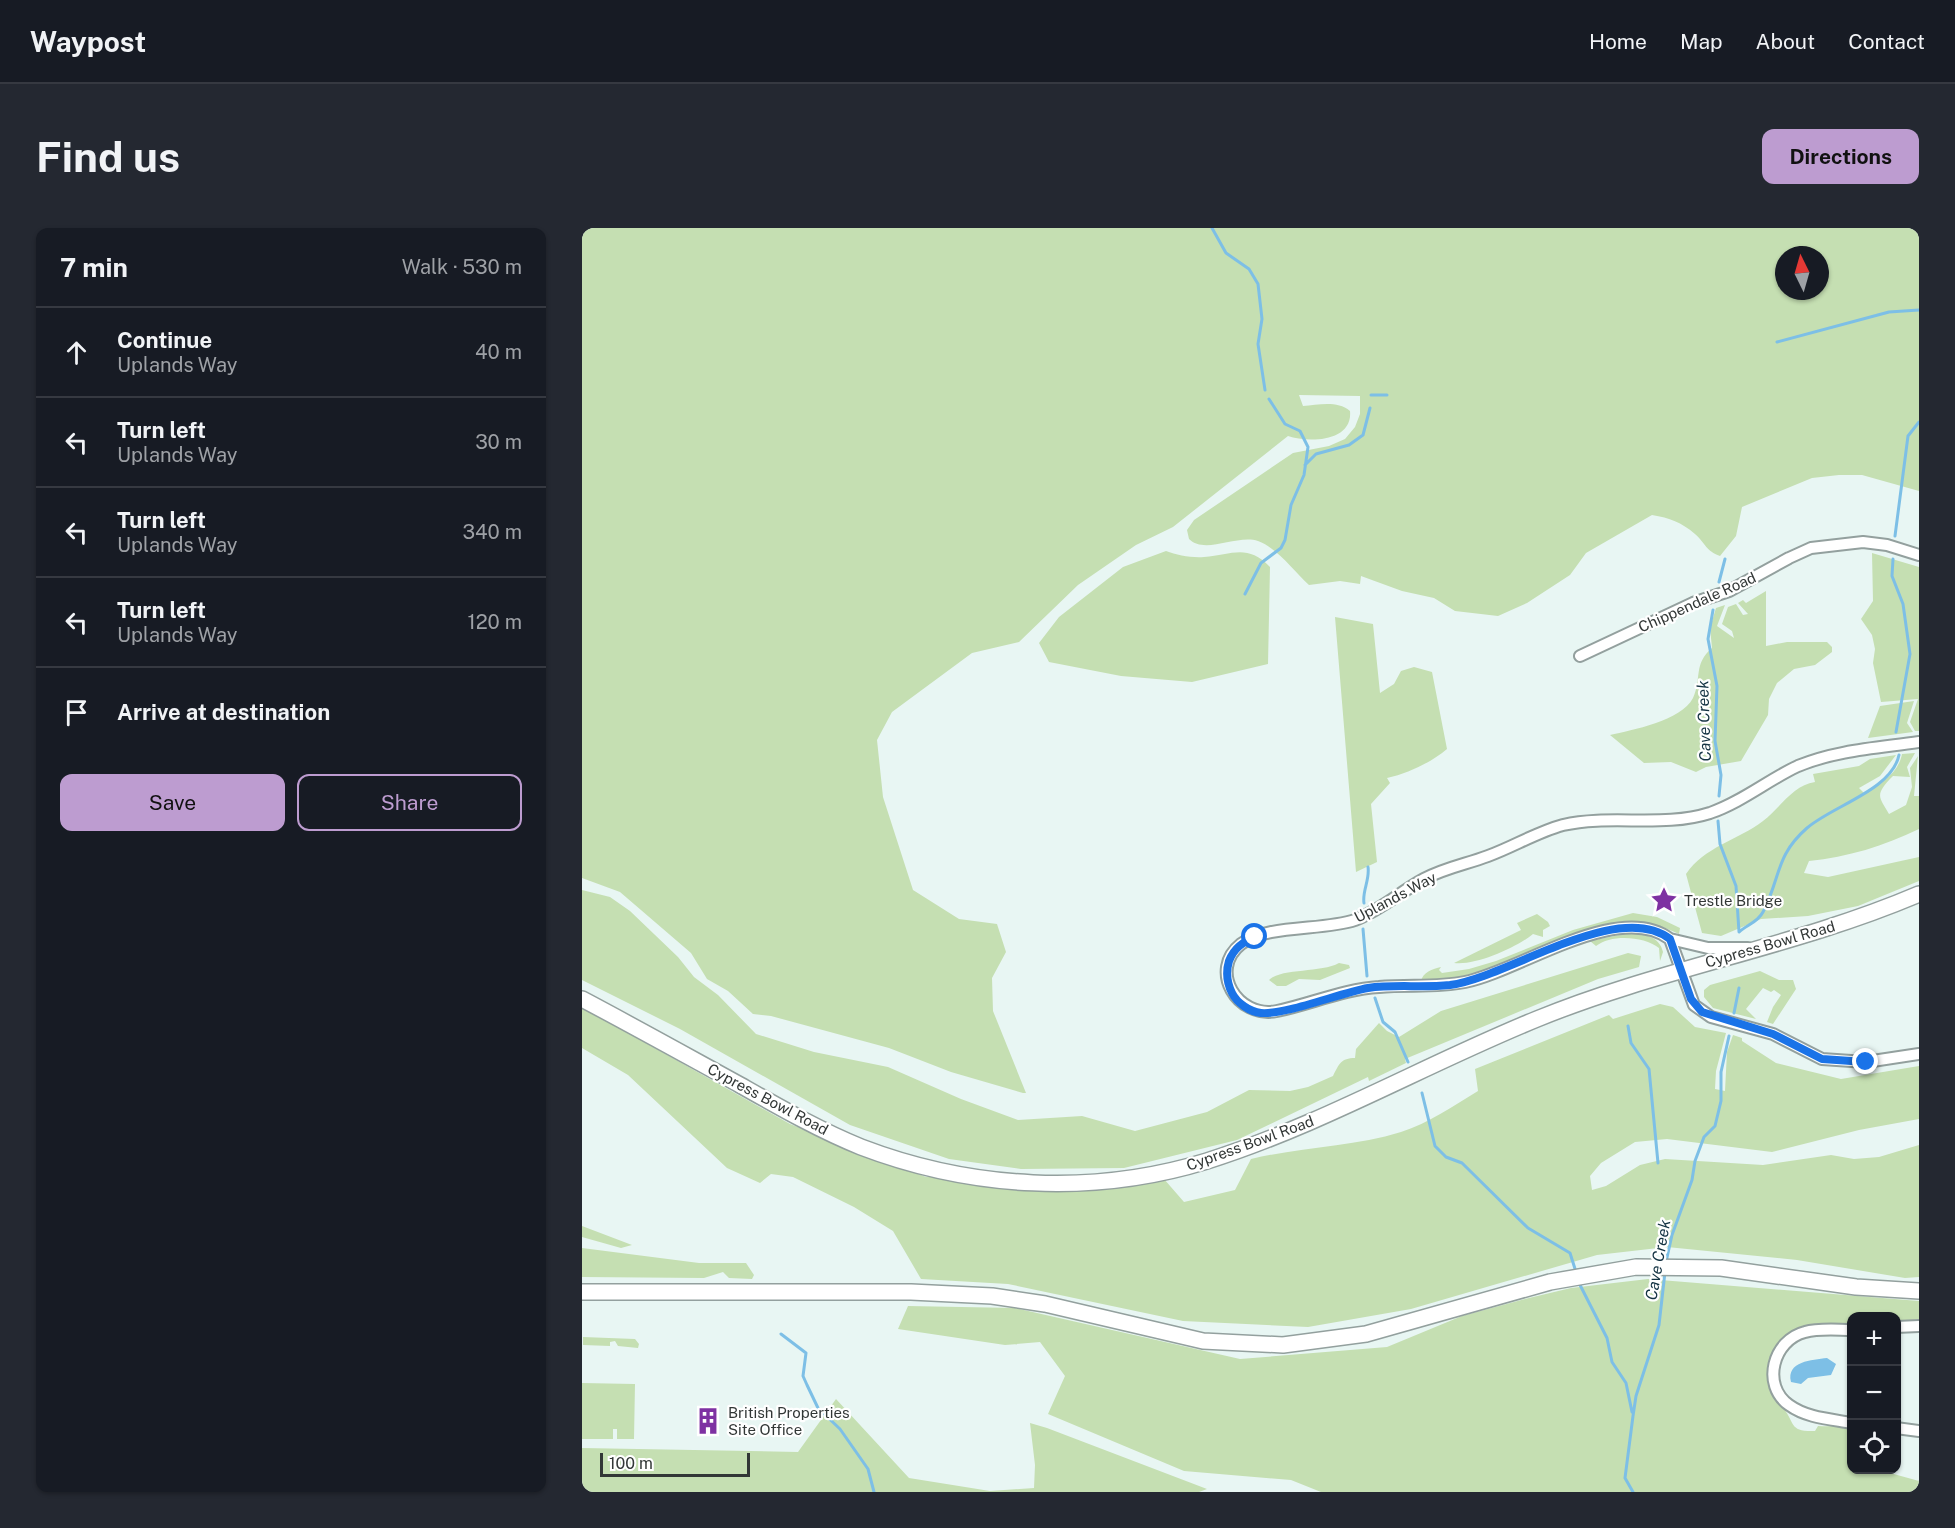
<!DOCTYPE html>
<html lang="en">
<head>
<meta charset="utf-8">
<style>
	:root { --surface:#171b24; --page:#242831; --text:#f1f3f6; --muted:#9ea1a6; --line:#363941; --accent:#bd9cd0 }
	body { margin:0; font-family:"Public Sans",sans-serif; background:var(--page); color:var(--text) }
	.controls { position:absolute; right:18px; bottom:18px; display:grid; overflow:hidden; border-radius:12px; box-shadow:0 2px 4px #0004 }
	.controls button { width:54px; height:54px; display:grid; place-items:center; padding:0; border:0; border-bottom:2px solid var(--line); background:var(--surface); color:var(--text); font:30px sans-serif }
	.compass { position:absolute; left:1193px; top:18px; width:54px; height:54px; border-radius:50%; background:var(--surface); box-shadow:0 2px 4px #0004; rotate:355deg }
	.scale { position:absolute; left:18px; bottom:15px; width:150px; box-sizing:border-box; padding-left:6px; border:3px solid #323736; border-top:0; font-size:16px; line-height:21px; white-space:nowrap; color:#323736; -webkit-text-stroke:4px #fff; paint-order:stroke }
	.stop { position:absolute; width:18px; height:18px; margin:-14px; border:4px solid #1a73e8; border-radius:50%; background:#fff }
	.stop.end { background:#1a73e8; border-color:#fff; box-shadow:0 2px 6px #0008 }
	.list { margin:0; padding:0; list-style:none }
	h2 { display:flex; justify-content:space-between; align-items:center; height:78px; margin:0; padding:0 24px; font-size:26px }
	h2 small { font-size:20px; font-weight:400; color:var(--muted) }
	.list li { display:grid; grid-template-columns:39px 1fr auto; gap:18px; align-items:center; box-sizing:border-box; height:90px; padding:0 24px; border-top:2px solid var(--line) }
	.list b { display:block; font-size:22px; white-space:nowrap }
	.list p { margin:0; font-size:20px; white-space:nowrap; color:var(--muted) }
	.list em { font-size:20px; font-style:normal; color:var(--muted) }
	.actions { display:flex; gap:12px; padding:18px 24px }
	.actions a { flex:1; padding:14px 0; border:2px solid var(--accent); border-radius:12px; text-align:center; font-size:21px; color:var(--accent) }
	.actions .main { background:var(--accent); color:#111 }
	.icon { flex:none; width:33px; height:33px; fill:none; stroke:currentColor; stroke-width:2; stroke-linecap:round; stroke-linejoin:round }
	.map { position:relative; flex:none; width:1337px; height:1264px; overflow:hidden; border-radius:12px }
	header { display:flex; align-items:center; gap:36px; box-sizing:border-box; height:84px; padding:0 30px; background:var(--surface); border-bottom:2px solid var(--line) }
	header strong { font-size:28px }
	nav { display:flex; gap:33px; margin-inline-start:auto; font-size:21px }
	.intro { display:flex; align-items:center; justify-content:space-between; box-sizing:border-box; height:144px; padding:0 36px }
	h1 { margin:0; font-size:42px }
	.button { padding:15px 27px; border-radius:12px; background:var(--accent); color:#111; font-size:21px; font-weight:700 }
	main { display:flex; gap:36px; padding:0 36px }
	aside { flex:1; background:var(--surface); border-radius:12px; box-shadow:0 2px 4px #0004 }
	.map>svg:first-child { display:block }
	.green { fill:#c5dfb2; fill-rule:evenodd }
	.water { fill:#7dbfe6 }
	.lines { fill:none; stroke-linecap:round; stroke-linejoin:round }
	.stream { stroke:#7dbfe6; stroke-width:3 }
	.street-casing { stroke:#93a09e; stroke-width:14 }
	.secondary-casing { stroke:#93a09e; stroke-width:18 }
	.street { stroke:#fff; stroke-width:10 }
	.secondary { stroke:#fff; stroke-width:15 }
	.route { stroke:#1a73e8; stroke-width:8 }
	.labels { text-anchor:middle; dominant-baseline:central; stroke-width:4.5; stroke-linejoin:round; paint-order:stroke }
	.street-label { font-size:15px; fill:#323736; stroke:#fff }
	.poi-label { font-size:15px; fill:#323736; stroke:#fff; text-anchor:start }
	.water-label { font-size:16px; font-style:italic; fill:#133242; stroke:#fff }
</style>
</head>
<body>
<header>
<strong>Waypost</strong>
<nav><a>Home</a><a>Map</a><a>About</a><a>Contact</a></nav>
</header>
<div class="intro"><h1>Find us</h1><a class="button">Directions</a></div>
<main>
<aside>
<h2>7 min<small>Walk · 530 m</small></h2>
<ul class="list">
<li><svg class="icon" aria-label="ahead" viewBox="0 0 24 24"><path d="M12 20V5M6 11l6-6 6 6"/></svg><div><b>Continue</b><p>Uplands Way</p></div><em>40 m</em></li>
<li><svg class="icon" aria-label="left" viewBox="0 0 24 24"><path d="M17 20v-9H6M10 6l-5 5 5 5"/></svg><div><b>Turn left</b><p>Uplands Way</p></div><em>30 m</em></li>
<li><svg class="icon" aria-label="left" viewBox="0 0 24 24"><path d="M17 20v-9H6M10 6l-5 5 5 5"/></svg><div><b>Turn left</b><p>Uplands Way</p></div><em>340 m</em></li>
<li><svg class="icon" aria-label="left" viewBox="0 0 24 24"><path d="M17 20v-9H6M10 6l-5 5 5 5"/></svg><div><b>Turn left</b><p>Uplands Way</p></div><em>120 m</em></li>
<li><svg class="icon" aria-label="arrive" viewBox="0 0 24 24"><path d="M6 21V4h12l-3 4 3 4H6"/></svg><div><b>Arrive at destination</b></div></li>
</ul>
<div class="actions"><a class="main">Save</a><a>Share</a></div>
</aside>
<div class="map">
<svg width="1337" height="1264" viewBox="0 0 1337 1264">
	<rect width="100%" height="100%" fill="#e8f6f3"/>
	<path class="green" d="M0 0H1337V263L1280 247H1257L1230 250 1160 279 1154 308 1138 328C1124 323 1124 316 1113 306 1099 294 1088 290 1070 287L1004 325 988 347 945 375 916 388 873 383 852 370 820 363 779 348 778 356 758 353 727 357C712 343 695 320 676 313 655 306 623 327 607 311L605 302 612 292 711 225 747 218 763 211 773 199 778 186V168L717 167 721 178C736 177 755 172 768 183 771 214 726 215 706 208L591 299 554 317 496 357 437 414 390 425 310 484 295 512 301 569 331 662 377 691 415 696 424 724 410 750 411 783 444 865H441L369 844 307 820 189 788 171 786 146 763 125 751 109 725 38 664 0 650ZM1202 27H1238V63H1202Z
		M584 323C595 327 609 330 622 329 650 327 665 315 688 339L686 436 610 454 539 448 467 434 457 415 477 389 541 339Z
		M1290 325 1337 339V503H1333L1328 494 1336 471 1299 474 1291 435 1293 421 1290 407 1279 391 1291 373Z
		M1184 363V418L1205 414H1245L1250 419V424L1233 437 1212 441 1195 455 1187 471 1186 487 1159 533 1124 539 1114 544 1089 534 1062 535 1028 507C1050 502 1099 493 1111 470 1120 451 1111 436 1130 420L1128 400 1134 380 1143 377 1135 398 1152 410 1150 403 1140 396 1146 379 1154 376 1161 387 1166 386 1156 375 1161 372 1164 375Z
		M753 389 791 396 798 465 812 456 819 443 832 439 850 444 865 521C848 535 827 545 805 550L808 555 789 576 795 634 774 644Z
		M1332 473 1325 495 1331 504 1286 510 1298 478Z
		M1333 525 1325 539 1328 549 1311 548C1291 568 1298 569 1307 586L1324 577 1330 559 1328 540 1336 528 1332 568H1337V601C1302 618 1266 629 1227 633L1222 645 1246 649 1337 629V653L1276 678 1226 688 1179 691 1139 708 1120 705 1104 646C1122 619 1156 612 1181 593 1198 580 1211 557 1233 554L1231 546 1277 538 1288 531 1314 527 1298 548 1277 560 1283 566C1298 554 1316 547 1320 526Z
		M0 662 28 669 48 683 96 729 112 749 136 767 174 806 232 824 306 839 379 871 436 892 500 888 553 903 625 884 667 862 708 863 726 859 751 848C757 836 759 830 773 830L774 821 797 795 805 803 817 809 859 783 1046 725 1059 728 1057 739 1016 751 823 831 824 835 787 853 786 849 655 912 542 940 439 941 367 931 268 897 98 801 0 752Z
		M1051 685 1075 689 1098 700 1097 706C1073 694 1054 691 1027 696L890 748 839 754C840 744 851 741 859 739L857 742 860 745 887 741 914 733 991 702Z
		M955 686 966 694 968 698 961 702V709L951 706C934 720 893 738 872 735L939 702 935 695Z
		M1042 706C1057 705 1077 706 1081 724L1078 733 1077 720C1062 708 1029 706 1014 718L1008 713Z
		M757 735 767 737 768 740 738 752 717 751 704 758H695L687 752C699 740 739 745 757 735Z
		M1178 743 1197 752H1211L1214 761 1191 796 1185 794 1191 779 1199 767 1192 762 1189 764 1181 760 1164 781 1174 791 1131 780 1122 769V762L1128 757Z
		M1078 776 1091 779 1113 799 1144 805 1134 843 1133 861 1143 863 1145 824 1151 807 1160 810V813L1194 835 1259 851 1337 838V891L1277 902 1190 924 1085 911 1053 914 1019 935 1008 948 1010 962 1024 958 1058 937 1083 931 1181 937 1249 927 1272 931 1297 929 1337 917V1049L1323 1050 1215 1032 1085 1019 1015 1027 829 1081 726 1099 601 1093 426 1056 339 1051 311 1003 272 979 211 949 189 946 178 955 145 940 46 847 0 820V779L208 896 344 949 582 951 602 974 653 962 669 931C718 919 771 919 819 904 847 895 871 878 896 863L893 841 1027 787 1031 791Z
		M0 998 50 1017 39 1020 0 1009Z
		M0 1020 117 1035H164L172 1047 170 1051 147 1050 141 1044 122 1050 0 1049Z
		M1066 1051 1337 1073V1091L1315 1094 1314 1088H1270L1269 1097 1244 1098 1196 1117C1180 1137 1188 1164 1202 1181 1213 1195 1207 1204 1233 1203L1236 1198C1248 1199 1258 1197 1269 1199L1270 1242H1306L1308 1245 1337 1253V1264H739L709 1252 602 1243 466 1186 483 1148 458 1114 423 1117 316 1101 326 1078 433 1080 658 1131 805 1119 880 1088 947 1070 989 1060Z
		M1 1109 53 1111 57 1116 56 1120 36 1118 33 1113 28 1114V1118L1 1117Z
		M0 1155 53 1156 52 1211H35V1201H31V1211H0Z
		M254 1171 327 1250 408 1263 452 1260 453 1237 448 1195 465 1200 625 1261 617 1264H0V1220L216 1224Z"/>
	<path class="water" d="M1245 1130 1254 1136 1249 1147 1226 1150 1219 1156 1209 1154C1204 1133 1230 1132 1245 1130Z"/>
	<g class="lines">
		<path class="stream" d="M630 0 644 25 667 41 676 56 680 91 676 116 683 162
			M1195 114 1307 84 1337 82
			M789 167H805
			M723 237 734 226 767 217 781 207 788 180
			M1313 308 1326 208 1337 194
			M1311 331 1310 348 1321 376 1328 426 1314 504
			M1137 354 1143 331
			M663 366 679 335 699 320 703 312 709 277 722 247 726 219 718 203 703 196 687 171
			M1131 382 1126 411 1135 458 1133 513 1139 547 1137 568
			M1136 593 1138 616 1154 658 1157 704C1165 697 1176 694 1181 684 1199 649 1193 628 1225 600 1250 578 1310 562 1317 527
			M782 675C780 663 788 652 786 639
			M781 701 785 748
			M793 770 801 794 813 804 826 834
			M1152 785 1157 760
			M1046 798 1049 815 1067 841 1076 935
			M840 865 853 918 864 929 880 935 946 1000 988 1025 994 1044
			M1084 1034 1090 1007 1110 952 1113 933 1122 909 1133 898 1139 873V844L1147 808
			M996 1053 1025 1110 1030 1134 1044 1155 1050 1184
			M199 1106 224 1125 221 1148 225 1157 236 1180 258 1201 286 1241 292 1264
			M1051 1264 1043 1250 1051 1188 1054 1168 1077 1097 1083 1044"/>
		<defs>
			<path id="street" d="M998 428 1111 375 1147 363 1207 330 1229 320 1281 314 1305 317 1337 327
				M1337 514C1296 520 1255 522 1216 538 1186 552 1160 574 1128 585 1081 600 1029 586 981 597 955 604 931 619 906 628 885 636 862 640 842 651 818 664 799 682 773 692 741 703 685 696 659 716 626 742 655 791 695 783 729 776 762 761 797 759 826 756 854 760 883 754 938 743 1037 672 1088 711L1112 777 1129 789 1191 806 1240 831 1284 834 1337 826
				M1088 711 1126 720H1166
				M1314 1099 1337 1098
				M1270 1102C1255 1102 1237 1100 1223 1104 1191 1112 1179 1157 1207 1177 1225 1190 1248 1191 1270 1195
				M1314 1200 1337 1203"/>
			<path id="secondary" d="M0 771C53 799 105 828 158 857 197 879 237 902 279 919 389 961 512 968 625 933 739 897 844 836 955 791 1079 740 1213 719 1337 666
				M0 1064H329L410 1068 463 1076 621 1113 701 1117 784 1106 968 1054 1054 1039 1139 1040 1274 1059 1337 1063"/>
		</defs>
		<use href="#street" class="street-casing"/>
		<use href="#secondary" class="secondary-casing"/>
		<use href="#street" class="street"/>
		<use href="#secondary" class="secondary"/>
	</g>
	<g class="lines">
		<path class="route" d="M673 709C661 714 652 720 647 733 644 743 645 755 650 765 655 775 668 784 679 785 703 787 758 765 786 760 812 756 840 760 868 757 927 749 1036 671 1088 711L1109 771 1120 784 1191 806 1240 831 1284 834"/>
	</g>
	<defs>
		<symbol id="sight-bare" viewBox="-9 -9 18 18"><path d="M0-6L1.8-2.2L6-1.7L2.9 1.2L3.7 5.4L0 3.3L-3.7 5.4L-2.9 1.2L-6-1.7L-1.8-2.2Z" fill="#7e31a2" stroke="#fff" stroke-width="2.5" paint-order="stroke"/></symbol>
		<symbol id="building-bare" viewBox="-9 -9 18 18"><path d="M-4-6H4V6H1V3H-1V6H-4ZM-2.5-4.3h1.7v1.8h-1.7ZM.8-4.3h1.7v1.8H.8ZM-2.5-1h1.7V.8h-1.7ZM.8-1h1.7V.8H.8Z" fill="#7e31a2" stroke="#fff" stroke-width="2.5" paint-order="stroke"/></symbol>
	</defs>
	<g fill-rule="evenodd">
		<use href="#sight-bare" x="1063" y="653" width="38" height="38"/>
		<use href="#building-bare" x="107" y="1174" width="38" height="38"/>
	</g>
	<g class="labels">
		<g class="street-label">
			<text transform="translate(1115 374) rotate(-24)">Chippendale Road</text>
			<text transform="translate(813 669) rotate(-28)">Uplands Way</text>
			<text transform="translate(1188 716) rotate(-16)">Cypress Bowl Road</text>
			<text transform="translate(186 871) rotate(28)">Cypress Bowl Road</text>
			<text transform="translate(668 915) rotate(-20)">Cypress Bowl Road</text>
		</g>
		<g class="poi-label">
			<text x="1102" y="672">Trestle Bridge</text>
			<text x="146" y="1184">British Properties<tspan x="146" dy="17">Site Office</tspan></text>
		</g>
		<g class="water-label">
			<text transform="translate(1122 493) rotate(-92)">Cave Creek</text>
			<text transform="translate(1076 1032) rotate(-80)">Cave Creek</text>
		</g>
	</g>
</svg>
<div class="controls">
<button>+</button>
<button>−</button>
<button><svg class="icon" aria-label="locate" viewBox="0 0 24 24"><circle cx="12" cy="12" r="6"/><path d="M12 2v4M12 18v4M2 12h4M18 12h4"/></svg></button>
</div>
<svg class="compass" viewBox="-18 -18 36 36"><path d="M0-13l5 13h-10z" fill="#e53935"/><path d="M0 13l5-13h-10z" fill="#9ea1a6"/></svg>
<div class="scale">100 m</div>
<div class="stop" style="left:673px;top:709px"></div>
<div class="stop end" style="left:1284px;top:834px"></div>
</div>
</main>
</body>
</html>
